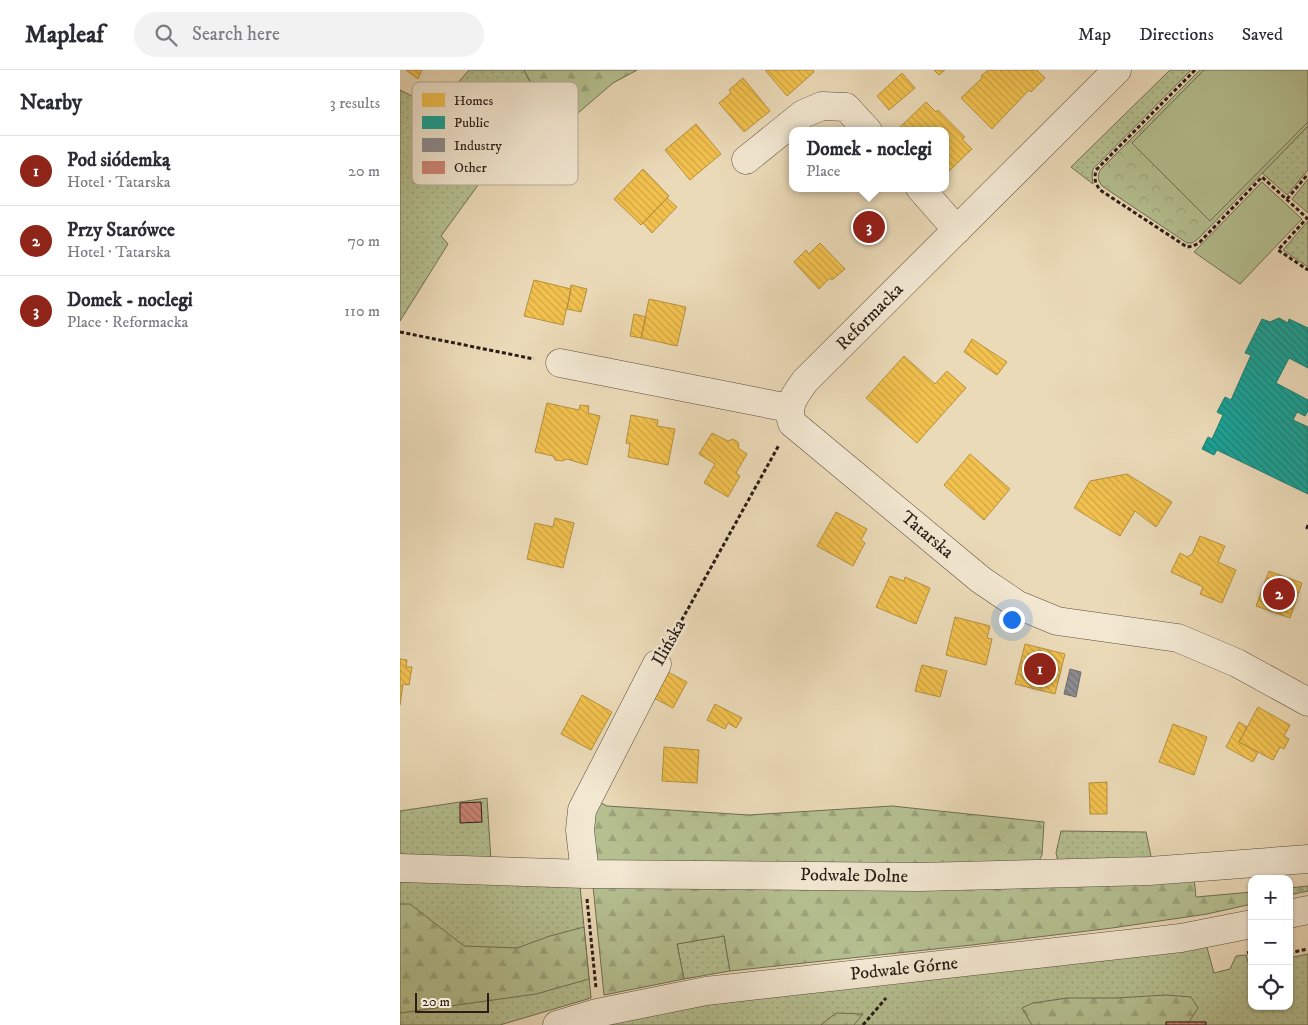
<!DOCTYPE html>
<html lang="en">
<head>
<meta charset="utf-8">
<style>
	:root { --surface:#fff; --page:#f2f2f3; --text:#2b2b33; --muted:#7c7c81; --line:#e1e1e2; --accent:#8f2418 }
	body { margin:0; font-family:"IM FELL DW Pica",serif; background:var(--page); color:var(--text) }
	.controls { position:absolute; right:15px; bottom:15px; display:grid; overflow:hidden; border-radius:10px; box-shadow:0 1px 4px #0004 }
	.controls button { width:45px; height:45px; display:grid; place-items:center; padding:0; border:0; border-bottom:1px solid var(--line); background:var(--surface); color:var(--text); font:25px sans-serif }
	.scale { position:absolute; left:15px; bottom:12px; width:74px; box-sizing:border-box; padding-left:5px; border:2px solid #2a1c17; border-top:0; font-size:14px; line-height:18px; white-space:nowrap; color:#2a1c17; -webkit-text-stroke:4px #f2e7d1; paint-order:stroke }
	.you { position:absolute; left:611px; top:549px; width:18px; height:18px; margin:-12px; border:4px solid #fff; border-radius:50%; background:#1a73e8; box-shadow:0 0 0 8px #1a73e833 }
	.badge { display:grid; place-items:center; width:32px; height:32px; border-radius:50%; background:var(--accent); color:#fff; font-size:16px; font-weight:700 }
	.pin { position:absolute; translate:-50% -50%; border:2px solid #fff; box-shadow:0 1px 5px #0006 }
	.popup { position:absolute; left:389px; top:57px; width:160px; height:65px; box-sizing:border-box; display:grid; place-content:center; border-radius:10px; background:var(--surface); filter:drop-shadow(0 1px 4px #0005); font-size:16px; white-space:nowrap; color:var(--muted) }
	.popup b { font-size:19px; color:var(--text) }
	.popup::after { content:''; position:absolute; left:50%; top:100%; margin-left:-10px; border:10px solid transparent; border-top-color:var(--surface) }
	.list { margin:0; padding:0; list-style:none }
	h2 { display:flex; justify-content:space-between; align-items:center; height:65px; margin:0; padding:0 20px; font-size:21px }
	h2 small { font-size:16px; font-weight:400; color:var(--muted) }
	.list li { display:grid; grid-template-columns:32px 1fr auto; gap:15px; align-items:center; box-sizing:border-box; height:70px; padding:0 20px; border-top:1px solid var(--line) }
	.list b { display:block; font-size:19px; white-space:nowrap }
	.list p { margin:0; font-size:16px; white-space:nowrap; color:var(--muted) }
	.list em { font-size:16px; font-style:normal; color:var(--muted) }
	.icon { flex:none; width:28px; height:28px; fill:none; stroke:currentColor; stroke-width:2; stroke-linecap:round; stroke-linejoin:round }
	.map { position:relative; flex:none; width:908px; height:955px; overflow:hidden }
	header { display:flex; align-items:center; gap:30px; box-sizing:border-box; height:70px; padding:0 25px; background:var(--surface); border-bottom:1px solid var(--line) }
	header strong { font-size:24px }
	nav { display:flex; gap:28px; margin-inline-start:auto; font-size:18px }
	.search { width:350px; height:45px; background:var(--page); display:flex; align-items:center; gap:12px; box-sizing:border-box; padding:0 18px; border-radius:28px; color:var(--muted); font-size:19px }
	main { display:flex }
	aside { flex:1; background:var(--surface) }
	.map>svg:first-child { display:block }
	.grass { fill:url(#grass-dots); stroke:#706e54 }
	.forest { fill:url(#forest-firs); stroke:#706e54 }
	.park { fill:url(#park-crowns); stroke:#706e54 }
	.pitch { fill:#b5c091; stroke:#706e54 }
	.homes { fill:url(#homes-back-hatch); stroke:#b6903e }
	.public { fill:url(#public-back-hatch); stroke:#1d7a71 }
	.industry { fill:url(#industry-back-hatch); stroke:#6f6b6d }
	.building { fill:url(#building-back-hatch); stroke:#2a1c17 }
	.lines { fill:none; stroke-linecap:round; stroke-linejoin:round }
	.minor-casing { stroke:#5a4c3f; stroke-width:29 }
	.path { stroke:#2a1c17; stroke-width:3; stroke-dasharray:4 2.5; stroke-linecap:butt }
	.minor { stroke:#f2e7d1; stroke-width:28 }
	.labels { text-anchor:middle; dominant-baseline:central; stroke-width:5; stroke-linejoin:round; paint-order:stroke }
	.street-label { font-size:18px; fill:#2a1c17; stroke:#f2e7d1 }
	.key { fill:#f2e7d1; stroke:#b6aa99; stroke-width:1 }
	.key-label { font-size:14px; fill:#2a1c17 }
</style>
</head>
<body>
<header>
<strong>Mapleaf</strong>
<div class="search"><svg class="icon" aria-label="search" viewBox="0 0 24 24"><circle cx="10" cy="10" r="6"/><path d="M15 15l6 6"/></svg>Search here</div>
<nav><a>Map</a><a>Directions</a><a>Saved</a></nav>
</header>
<main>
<aside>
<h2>Nearby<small>3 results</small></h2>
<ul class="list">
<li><span class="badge">1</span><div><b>Pod siódemką</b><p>Hotel · Tatarska</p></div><em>20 m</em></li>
<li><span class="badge">2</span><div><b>Przy Starówce</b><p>Hotel · Tatarska</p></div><em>70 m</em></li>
<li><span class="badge">3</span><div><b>Domek - noclegi</b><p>Place · Reformacka</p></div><em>110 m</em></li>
</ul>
</aside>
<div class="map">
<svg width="908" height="955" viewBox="0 0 908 955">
	<defs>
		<pattern id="grass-dots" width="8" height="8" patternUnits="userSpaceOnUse" patternTransform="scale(1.25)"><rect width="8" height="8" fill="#b5c091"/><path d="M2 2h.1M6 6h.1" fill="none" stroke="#9ca47c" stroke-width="1.8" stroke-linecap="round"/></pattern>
		<pattern id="forest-firs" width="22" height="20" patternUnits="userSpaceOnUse" patternTransform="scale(1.25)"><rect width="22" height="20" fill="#b5c091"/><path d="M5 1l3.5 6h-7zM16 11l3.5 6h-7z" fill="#9ca47c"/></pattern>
		<pattern id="park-crowns" width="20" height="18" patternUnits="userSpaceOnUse" patternTransform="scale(1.25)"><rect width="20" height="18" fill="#b5c091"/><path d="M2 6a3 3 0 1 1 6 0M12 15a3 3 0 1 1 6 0" fill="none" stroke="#9ca47c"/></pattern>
		<pattern id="homes-back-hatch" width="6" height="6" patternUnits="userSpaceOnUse" patternTransform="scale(1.25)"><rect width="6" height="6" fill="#f2c14e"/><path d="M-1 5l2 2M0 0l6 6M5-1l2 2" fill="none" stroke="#d0a543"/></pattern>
		<pattern id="public-back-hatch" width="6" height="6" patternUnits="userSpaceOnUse" patternTransform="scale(1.25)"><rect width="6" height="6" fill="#17a398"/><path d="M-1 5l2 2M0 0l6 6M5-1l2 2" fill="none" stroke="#15847b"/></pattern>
		<pattern id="industry-back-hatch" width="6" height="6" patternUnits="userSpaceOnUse" patternTransform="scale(1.25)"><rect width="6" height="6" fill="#8d8d92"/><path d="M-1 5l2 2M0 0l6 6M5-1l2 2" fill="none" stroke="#737276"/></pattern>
		<pattern id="building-back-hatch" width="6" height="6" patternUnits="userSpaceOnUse" patternTransform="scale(1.25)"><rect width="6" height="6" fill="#d0877a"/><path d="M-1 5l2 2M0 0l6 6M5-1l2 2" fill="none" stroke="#a96e63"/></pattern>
	</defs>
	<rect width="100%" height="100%" fill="#ebdab8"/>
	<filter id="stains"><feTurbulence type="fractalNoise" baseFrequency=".004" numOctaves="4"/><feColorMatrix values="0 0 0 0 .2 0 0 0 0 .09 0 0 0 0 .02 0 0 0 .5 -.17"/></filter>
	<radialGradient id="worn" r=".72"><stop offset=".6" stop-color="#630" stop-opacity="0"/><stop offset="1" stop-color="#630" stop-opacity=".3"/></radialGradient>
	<path class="grass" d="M69 0H124L141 33 74 70 89 100 41 166 48 174 0 251V20L36 38Z
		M770 0H791L693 99 692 106 693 114 671 97Z
		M908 56V100L887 125 862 103Z
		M908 109V143L892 129Z
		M908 151V197L883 180Z
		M87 728 91 791 0 790V741Z
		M661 761 746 762 752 791 659 795 656 783Z
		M0 808 180 816 191 928 100 955H0Z
		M324 866 330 901 284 909 277 874Z
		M806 874 814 903 830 899 836 886 846 885 850 898H852V936H889V888L908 884V955H806V952H766V955H202L268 941 306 935Z"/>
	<path class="forest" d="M124 0H237L213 13 157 61Z
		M193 729 207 736 349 745 492 736 644 752 642 785 639 791 633 795 194 794Z
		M794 808 796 827 852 822V834L807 844 712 858 572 875 330 901 324 866 277 874 284 909 204 925 193 816Z
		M908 816V821L889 825V818Z
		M0 834H10L64 876 117 878 150 866 184 857 189 909 136 924 0 943Z
		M766 925 791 927 798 938 789 952H766V955H632L622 938 633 933 667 928H716Z
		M436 943 463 944 454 955H421Z"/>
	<path class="park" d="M800 0H908V56L798 169 792 173H787L702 116C698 110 697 107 700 100Z"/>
	<path class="pitch" d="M804 0H908V52L810 151 732 73Z
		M862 112 902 149 840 214 794 182Z"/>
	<path class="homes" d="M6 0H22L18 9Z
		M365 0H413L414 2 387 26Z
		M534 0H545L539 5Z
		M588 0H637L645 8 631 22 629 20 592 59 561 28 582 8 581 6Z
		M502 3 515 18 489 40 477 26Z
		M343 8 370 41 344 62 319 33 331 23 329 20Z
		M526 32 536 42 538 40 565 67 562 69 572 79 545 105V61H496Z
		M296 54 321 84 290 110 265 80Z
		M243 99 269 126 241 155 214 129Z
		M267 128 277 137 252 163 243 153Z
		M463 140 486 163 475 174 452 151Z
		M420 173 445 199 432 210 430 208 419 219 394 192 406 180 409 184Z
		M134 210 171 219 163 255 124 246Z
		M171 215 187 219 181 242 167 239 171 219H170Z
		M249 229 286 237 277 276 241 268Z
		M234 244 246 247 241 268 230 266Z
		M572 269 607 292 597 305 564 282Z
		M504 286 535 314 547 301 566 318 517 373 466 328Z
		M147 333 179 340 180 335 189 336 188 343 200 346 187 395 167 389 162 391 155 390 153 386 135 382Z
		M231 345 258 350 257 356 275 359 268 395 228 387 230 374 226 373Z
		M312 363 328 371 333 369 338 372 339 376 338 378 347 384 336 403 340 406 328 427 304 413 315 394 299 384Z
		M570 384 610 419 584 450 544 415Z
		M727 404 772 432 756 457 735 441 720 466 674 438 690 411Z
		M436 442 467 459 461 470 465 473 453 496 417 476Z
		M155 448 174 453 163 498 127 489 135 453 153 457Z
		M800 466 825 476 818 492 836 500 822 533 800 524 803 517 771 502 780 483 787 487 792 484Z
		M869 501 902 513 890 548 856 536Z
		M490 506 504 511 505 507 530 518 516 554 476 537Z
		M555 547 590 556 587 568 592 569 586 595 546 585Z
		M625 574 665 584 655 624 615 614Z
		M0 589 7 590 6 597H12L9 615 3 614 0 635Z
		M522 595 547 601 540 627 515 621Z
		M266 601 287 612 273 638 252 627Z
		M182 625 212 642 191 680 161 664Z
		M315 634 342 648 336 658 328 653 325 659 307 650Z
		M858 637 890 655 884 666 889 669 884 679 880 677 873 690 839 672Z
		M839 652 847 657 839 672 858 682 853 692 826 677Z
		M773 654 807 667 794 705 759 692Z
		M264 677 299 680 297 713 262 711Z
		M707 712V744H690L689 713Z"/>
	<path class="public" d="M879 248 888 253 889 249 908 258V298L889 288 876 313 908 330V341L905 346 897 342 893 350 908 357V424L817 380 814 385 802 379 808 367 812 369 823 345 817 342 825 327 831 330 851 285 845 283 862 249 870 252Z"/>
	<path class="industry" d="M670 599 681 602 676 627 664 624Z"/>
	<path class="building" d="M81 732 82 752 60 753V733Z
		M766 952H806V955H766Z"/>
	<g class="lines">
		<defs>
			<path id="minor" d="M717 0 405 311C395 325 386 335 392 353L581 510 618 535 657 551 778 568 837 593 908 632
				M346 90 403 44 422 36 446 37 468 61
				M520 118 557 160
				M160 293 389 338
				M0 798 185 804 520 807 749 801 908 789
				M185 804 180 760 182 740 257 594
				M889 844 908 840
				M157 955 197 943 306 921 781 868 852 854"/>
		</defs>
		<use href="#minor" class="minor-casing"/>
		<path class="path" d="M795 0 696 100C694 109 695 113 700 120L787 177 793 176 799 173 862 107 907 148 878 180 908 200
			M887 129 908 104
			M0 262 134 289
			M908 455 907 458 908 459
			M269 573 379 375
			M187 829 196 918
			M848 881 852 893
			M889 883 908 879
			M463 955 486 928"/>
		<use href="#minor" class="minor"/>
	</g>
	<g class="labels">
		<g class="street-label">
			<text transform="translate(470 247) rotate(-45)">Reformacka</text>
			<text transform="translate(527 465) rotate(40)">Tatarska</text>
			<text transform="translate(269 573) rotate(-61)">Ilińska</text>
			<text transform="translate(454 806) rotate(1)">Podwale Dolne</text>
			<text transform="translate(504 899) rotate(-6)">Podwale Górne</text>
		</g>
	</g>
	<rect x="12" y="12" width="166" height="103" rx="8" class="key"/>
	<rect x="22" y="23" width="23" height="14" fill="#f2c14e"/>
	<rect x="22" y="46" width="23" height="13" fill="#17a398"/>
	<rect x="22" y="68" width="23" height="14" fill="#8d8d92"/>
	<rect x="22" y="91" width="23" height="13" fill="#d0877a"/>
	<g class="key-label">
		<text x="54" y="35">Homes</text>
		<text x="54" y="57">Public</text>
		<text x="54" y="80">Industry</text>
		<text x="54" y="102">Other</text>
	</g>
	<rect width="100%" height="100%" filter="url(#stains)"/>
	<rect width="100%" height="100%" fill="url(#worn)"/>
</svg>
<div class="controls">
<button>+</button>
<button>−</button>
<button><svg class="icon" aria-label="locate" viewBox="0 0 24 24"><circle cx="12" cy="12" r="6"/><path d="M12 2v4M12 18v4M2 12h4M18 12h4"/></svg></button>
</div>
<div class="scale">20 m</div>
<div class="you"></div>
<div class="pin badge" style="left:640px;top:599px">1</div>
<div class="pin badge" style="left:879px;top:524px">2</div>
<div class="pin badge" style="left:469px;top:157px">3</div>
<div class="popup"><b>Domek - noclegi</b>Place</div>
</div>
</main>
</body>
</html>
